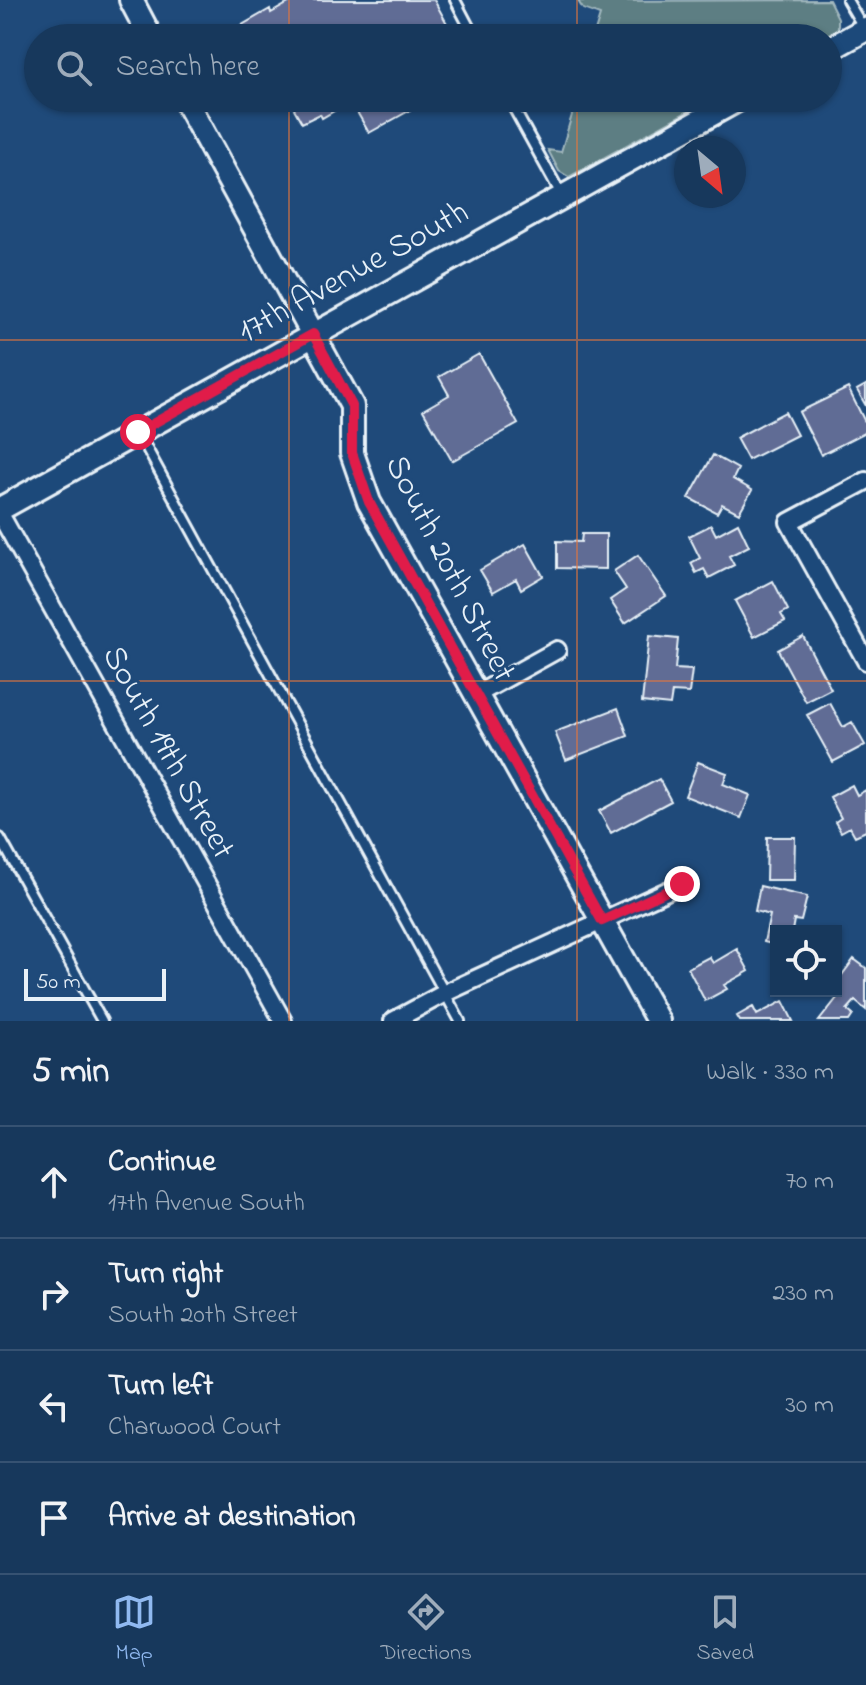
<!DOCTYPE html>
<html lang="en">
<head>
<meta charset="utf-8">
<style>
	:root { --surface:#17385c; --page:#203f62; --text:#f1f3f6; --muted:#9eacbb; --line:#365272; --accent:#90b9f0 }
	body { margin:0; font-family:"Indie Flower",sans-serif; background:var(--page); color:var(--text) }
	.controls { position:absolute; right:24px; bottom:24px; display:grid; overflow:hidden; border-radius:0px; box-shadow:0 2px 6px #0004 }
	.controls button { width:72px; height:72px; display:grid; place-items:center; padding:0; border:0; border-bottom:2px solid var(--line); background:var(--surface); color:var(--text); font:40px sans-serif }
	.compass { position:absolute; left:674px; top:136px; width:72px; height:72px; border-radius:50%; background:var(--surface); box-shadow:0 2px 6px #0004; rotate:151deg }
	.scale { position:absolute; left:24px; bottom:20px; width:142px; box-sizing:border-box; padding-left:8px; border:4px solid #e8f1f8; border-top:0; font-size:22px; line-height:28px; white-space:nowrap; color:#e8f1f8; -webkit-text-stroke:6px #1f4a7a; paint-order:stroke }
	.stop { position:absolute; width:24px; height:24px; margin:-18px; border:6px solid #e11d48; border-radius:50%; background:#fff }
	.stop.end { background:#e11d48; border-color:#fff; box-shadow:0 2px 8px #0008 }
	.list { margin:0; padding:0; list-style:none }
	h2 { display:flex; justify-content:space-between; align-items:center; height:104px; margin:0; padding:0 32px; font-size:34px }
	h2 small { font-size:26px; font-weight:400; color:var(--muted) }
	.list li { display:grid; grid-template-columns:52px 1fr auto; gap:24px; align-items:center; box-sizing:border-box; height:112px; padding:0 32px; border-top:2px solid var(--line) }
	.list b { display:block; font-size:30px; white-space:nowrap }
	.list p { margin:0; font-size:26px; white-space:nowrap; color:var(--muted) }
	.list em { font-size:26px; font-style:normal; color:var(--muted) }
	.icon { flex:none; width:44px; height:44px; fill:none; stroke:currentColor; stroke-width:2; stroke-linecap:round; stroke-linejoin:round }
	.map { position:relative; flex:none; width:866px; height:1021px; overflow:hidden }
	.search { position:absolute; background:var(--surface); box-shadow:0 2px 6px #0004; left:24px; right:24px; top:24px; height:88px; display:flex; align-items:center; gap:20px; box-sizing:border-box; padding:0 28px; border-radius:44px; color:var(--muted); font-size:30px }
	.sheet { height:552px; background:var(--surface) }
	nav { display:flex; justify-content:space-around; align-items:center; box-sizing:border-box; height:112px; border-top:2px solid var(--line); background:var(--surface); font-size:22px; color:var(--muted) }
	nav a { display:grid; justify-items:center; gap:4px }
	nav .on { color:var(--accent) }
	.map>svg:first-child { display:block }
	.green { fill:#5d7e83; stroke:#a2b8be; stroke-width:2 }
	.building { fill:#616c95; stroke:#e8f1f8; stroke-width:2 }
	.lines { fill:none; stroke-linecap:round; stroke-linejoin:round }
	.lane-casing { stroke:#e8f1f8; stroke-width:14 }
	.street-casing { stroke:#e8f1f8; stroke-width:22 }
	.secondary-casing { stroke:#e8f1f8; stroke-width:28 }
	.lane { stroke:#1f4a7a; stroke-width:8 }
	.street { stroke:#1f4a7a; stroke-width:16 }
	.secondary { stroke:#1f4a7a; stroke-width:22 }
	.route { stroke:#e11d48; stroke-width:10 }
	.grid { fill:none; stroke:#e8773b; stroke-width:2; stroke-opacity:0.55 }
	.labels { text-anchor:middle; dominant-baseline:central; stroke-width:6; stroke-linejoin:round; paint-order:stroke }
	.street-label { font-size:34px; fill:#e8f1f8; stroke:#1f4a7a }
</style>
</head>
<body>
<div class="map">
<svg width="866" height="1021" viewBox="0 0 866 1021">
	<rect width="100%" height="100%" fill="#1f4a7a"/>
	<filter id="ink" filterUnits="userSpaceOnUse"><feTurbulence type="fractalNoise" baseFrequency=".0125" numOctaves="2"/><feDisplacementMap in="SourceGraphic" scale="16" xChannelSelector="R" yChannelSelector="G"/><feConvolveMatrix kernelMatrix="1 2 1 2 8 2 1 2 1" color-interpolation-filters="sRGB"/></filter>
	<g filter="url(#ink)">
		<path class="green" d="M829 0 838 18V29L821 38H593L600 15 583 9 578 1Z
			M577 98H712L569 177 559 171 548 150 561 152Z"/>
		<path class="building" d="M294 0H434L455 38H242L237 28 270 9 271 13Z
			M288 98H432L369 133 353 105 348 108 346 104 322 118 320 114 302 123Z
			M479 354 518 424 452 461 423 410 449 395 439 377Z
			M866 385V406L857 390Z
			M848 388 866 424V432L821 455 799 412Z
			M785 412 797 435 748 460 736 438Z
			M713 455 738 469 733 479 752 490 739 513 722 504 717 513 689 498Z
			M738 523 749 546 729 556 734 565 709 578 704 569 696 573 691 563 700 558 689 536 711 525 716 535Z
			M582 534H606V569L557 568V541L581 542Z
			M525 544 543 576 521 589 516 579 493 592 480 570Z
			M638 555 666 596 625 623 610 600 626 589 614 571Z
			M773 581 788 610 781 614 785 621 754 637 735 601Z
			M649 636 678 639 675 669 692 670 689 693 672 692 670 705 642 702Z
			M803 636 831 689 806 702 778 650Z
			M830 703 843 727 852 722 865 745 833 762 807 715Z
			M618 708 628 736 566 760 555 732Z
			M698 762 727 773 723 784 750 795 741 818 685 796Z
			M659 779 671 801 611 833 599 811Z
			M852 785 857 795 866 790V831L855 836 850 827 841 832 835 822 841 818 830 797Z
			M767 837H795L794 880H766Z
			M760 886 807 897 801 921 794 920 792 931H776V945L764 942 770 915 755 911Z
			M737 949 749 971 724 985 727 989 705 1001 688 968 709 957 713 963Z
			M854 959 866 968V1010L855 1001 847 1010 853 1015 849 1021H819L837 998 829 992 836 991V983Z
			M783 1001 793 1021H740L737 1016 753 1007 757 1015Z"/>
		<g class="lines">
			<defs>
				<path id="lane" d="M455 0 475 38
					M847 0 863 27
					M508 98 562 196
					M140 436 460 1021
					M0 838 102 1021"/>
				<path id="street" d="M866 481 789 522 866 661
					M0 514 283 1021
					M476 695 557 650
					M393 1021 445 993 682 884"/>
				<path id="secondary" d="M131 0 151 38
					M828 50 866 29
					M184 98 352 406V453L369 502 658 1021
					M0 509 741 98"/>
			</defs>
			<use href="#lane" class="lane-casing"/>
			<use href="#street" class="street-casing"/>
			<use href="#secondary" class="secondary-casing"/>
			<use href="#lane" class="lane"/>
			<use href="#street" class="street"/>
			<use href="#secondary" class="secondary"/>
		</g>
	</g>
	<g class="lines" filter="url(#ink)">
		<path class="route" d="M138 432 313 334 352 406V453L369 502 602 921 682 884"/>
	</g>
	<path class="grid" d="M289 0V38M577 0V38M289 98V1021M577 98V1021M0 340H866M0 681H866"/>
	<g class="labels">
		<g class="street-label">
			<text transform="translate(354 273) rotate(-29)">17th Avenue South</text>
			<text transform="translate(449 569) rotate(63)">South 20th Street</text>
			<text transform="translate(167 753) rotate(61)">South 19th Street</text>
		</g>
	</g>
</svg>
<div class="controls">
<button><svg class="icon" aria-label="locate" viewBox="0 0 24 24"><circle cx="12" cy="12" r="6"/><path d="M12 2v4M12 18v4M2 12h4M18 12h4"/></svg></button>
</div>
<svg class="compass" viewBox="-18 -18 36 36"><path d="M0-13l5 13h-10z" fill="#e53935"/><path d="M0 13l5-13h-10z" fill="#9eacbb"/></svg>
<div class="scale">50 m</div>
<div class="stop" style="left:138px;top:432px"></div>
<div class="stop end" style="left:682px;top:884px"></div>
<div class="search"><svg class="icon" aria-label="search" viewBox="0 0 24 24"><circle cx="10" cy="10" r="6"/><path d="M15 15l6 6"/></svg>Search here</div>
</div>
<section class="sheet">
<h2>5 min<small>Walk · 330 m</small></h2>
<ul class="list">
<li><svg class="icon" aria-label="ahead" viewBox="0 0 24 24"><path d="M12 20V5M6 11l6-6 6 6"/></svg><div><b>Continue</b><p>17th Avenue South</p></div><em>70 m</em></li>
<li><svg class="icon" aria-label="right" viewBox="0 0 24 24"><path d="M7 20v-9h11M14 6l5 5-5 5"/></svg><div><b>Turn right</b><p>South 20th Street</p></div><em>230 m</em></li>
<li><svg class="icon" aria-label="left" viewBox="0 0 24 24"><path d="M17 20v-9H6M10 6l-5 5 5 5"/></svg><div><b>Turn left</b><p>Charwood Court</p></div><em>30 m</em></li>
<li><svg class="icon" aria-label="arrive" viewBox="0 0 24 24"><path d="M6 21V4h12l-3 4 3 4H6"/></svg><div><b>Arrive at destination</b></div></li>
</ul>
</section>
<nav>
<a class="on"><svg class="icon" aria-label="map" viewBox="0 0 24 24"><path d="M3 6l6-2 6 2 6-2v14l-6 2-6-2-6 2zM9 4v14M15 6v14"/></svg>Map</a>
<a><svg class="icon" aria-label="directions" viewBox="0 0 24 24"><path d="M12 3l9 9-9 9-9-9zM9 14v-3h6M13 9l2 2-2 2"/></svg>Directions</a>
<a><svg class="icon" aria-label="saved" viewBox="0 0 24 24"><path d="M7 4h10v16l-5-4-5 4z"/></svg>Saved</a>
</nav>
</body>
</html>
